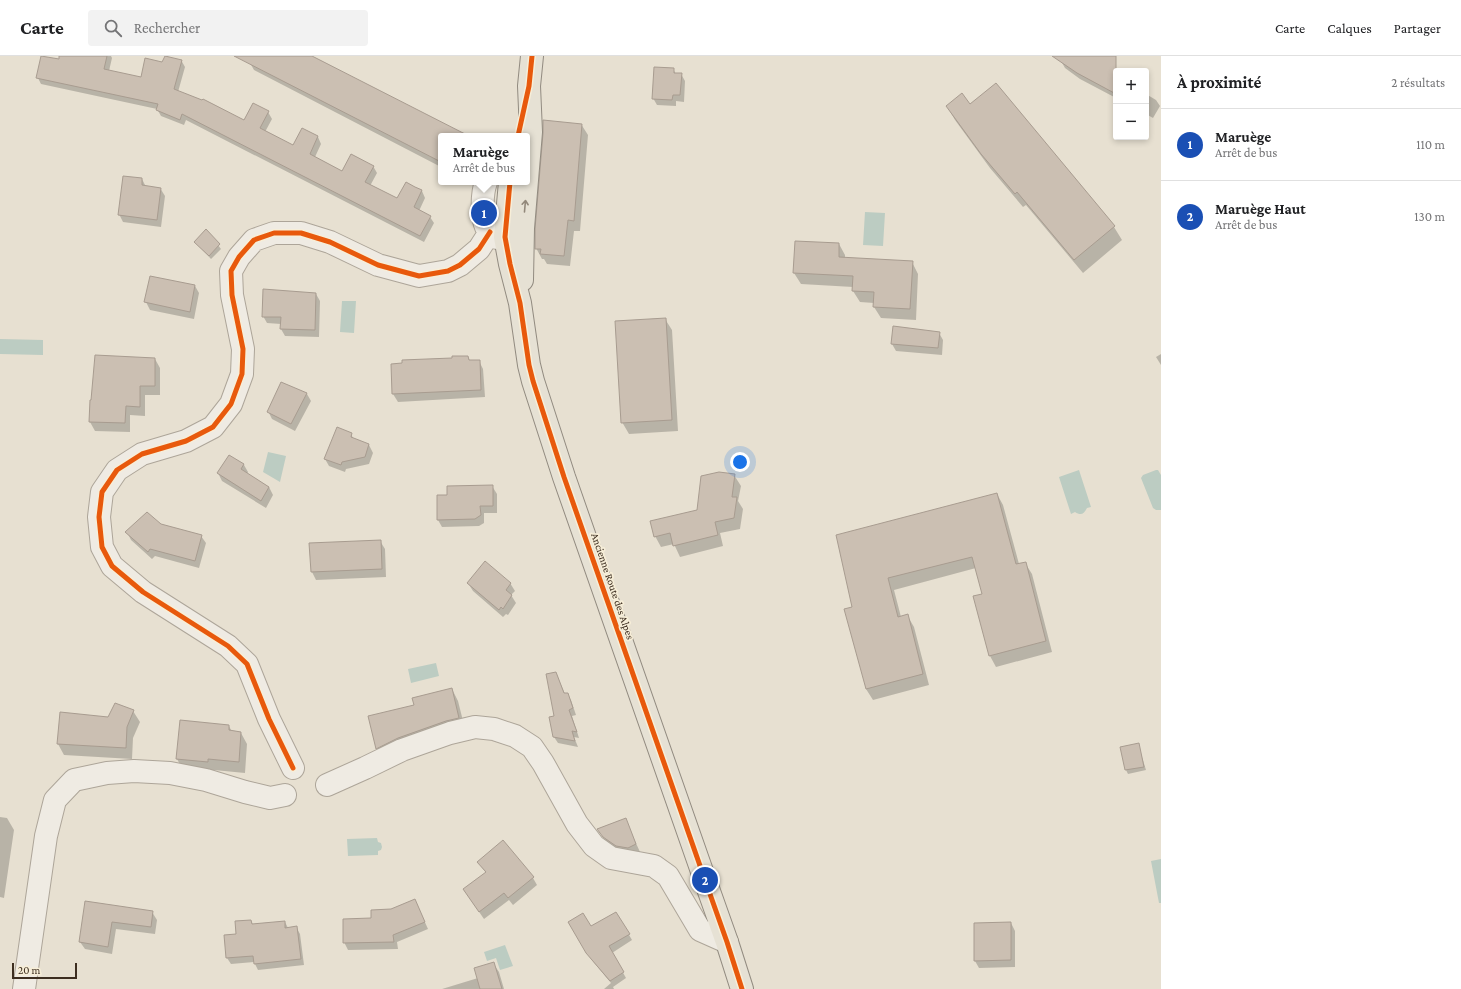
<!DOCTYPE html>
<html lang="fr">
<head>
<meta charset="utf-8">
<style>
	:root { --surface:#fff; --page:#f2f2f2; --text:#202124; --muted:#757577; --line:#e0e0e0; --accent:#0f766e }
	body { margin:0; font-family:"Crimson Pro",serif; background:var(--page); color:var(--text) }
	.controls { position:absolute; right:12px; top:12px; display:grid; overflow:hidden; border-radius:4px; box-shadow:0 2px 6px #0003 }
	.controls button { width:36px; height:36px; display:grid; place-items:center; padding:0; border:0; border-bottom:1px solid var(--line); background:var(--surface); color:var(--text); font:20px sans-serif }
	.scale { position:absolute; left:12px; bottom:10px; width:65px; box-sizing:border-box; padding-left:4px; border:2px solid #3d2e20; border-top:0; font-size:11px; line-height:14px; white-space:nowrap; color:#3d2e20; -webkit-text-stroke:3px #f7eed8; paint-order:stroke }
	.you { position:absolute; left:740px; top:406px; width:14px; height:14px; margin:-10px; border:3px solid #fff; border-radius:50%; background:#1a73e8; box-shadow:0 0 0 6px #1a73e833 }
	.badge { display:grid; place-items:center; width:26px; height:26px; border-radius:50%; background:var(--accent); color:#fff; font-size:13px; font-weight:700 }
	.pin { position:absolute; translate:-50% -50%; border:2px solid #fff; box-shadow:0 1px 4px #0006 }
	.popup { position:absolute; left:438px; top:77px; width:92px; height:52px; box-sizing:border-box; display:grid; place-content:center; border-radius:4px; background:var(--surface); filter:drop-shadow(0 1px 3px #0005); font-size:13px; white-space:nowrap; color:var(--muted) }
	.popup b { font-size:15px; color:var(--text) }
	.popup::after { content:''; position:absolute; left:50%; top:100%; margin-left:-8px; border:8px solid transparent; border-top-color:var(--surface) }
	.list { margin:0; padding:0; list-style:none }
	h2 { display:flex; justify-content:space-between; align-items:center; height:52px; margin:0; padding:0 16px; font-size:17px }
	h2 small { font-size:13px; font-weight:400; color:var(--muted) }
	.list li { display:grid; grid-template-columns:26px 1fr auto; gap:12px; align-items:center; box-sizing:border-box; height:72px; padding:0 16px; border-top:1px solid var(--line) }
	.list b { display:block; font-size:15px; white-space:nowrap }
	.list p { margin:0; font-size:13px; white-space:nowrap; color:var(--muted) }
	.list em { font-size:13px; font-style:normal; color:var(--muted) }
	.icon { flex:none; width:22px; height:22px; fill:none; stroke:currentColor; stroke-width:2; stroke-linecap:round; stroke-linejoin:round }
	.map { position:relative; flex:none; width:1161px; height:933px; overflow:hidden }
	header { display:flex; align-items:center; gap:24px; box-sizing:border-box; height:56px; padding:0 20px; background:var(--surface); border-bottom:1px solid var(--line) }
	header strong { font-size:19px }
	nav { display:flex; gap:22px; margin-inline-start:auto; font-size:14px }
	.search { width:280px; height:36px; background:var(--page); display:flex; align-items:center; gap:10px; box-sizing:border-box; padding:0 14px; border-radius:4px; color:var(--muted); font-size:15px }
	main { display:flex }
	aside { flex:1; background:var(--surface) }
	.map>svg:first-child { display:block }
	.water { fill:#bcccc2 }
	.shadow { fill:#0003 }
	.building { fill:#cbbfb2; stroke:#a89c90 }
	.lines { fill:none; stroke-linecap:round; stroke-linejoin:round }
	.minor-casing { stroke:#ada599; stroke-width:24 }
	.major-casing { stroke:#928b80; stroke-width:24 }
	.minor { stroke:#efebe3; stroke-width:22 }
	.major { stroke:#e6e1d4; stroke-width:22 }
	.cycleway-casing { stroke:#f7eed8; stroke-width:8 }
	.cycleway { stroke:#e8590c; stroke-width:5 }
	.oneway { stroke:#92887a }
	.labels { text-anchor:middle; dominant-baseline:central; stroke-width:3.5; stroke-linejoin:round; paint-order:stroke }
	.street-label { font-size:11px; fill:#3d2e20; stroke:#f7eed8 }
</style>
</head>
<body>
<header>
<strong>Carte</strong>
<div class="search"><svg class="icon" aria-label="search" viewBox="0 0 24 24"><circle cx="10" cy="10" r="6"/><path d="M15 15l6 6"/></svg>Rechercher</div>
<nav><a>Carte</a><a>Calques</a><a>Partager</a></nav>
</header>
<main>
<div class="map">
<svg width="1161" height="933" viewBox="0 0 1161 933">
	<rect width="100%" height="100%" fill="#e7e0d1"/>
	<path class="water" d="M865 156 885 157 883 190 863 189Z
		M342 245H356L354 277 340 276Z
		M0 283 43 284V299L0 298Z
		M268 396 286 400 280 426 263 416Z
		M1079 414 1091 451 1087 452C1084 458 1081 460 1075 456L1071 458 1059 421Z
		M1156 414H1158L1161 419V454H1156L1153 452 1141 422 1143 419Z
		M436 607 439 620 411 627 408 613Z
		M377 782 378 786 381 787 382 791 381 794 378 795V799L348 800 347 783Z
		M1161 803V847H1159L1151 805Z
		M505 889 513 910 500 914 496 902 487 905 484 896Z"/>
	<path class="shadow" d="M61 0H111L112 2 109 15 142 22 163 7 181 4 185 11 178 36 244 65 253 48 268 56 272 63 265 76 293 90 302 73 318 81 321 88 315 101 343 116 373 110 377 117 370 130 397 144 406 127 422 135 425 142 419 155 430 161 434 167 424 186 186 64 184 69 161 60 157 53 41 28 38 22 60 4Z
		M254 0H310L462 80H441V111L254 14 250 7Z
		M1064 0H1116V42L1080 23 1065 12 1061 5Z
		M673 13 676 18H681L685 25 684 46 676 45V50L657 49 653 42Z
		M1146 38 1156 44 1160 50 1153 62 1146 58Z
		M947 50H970L1114 171 1122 184 1083 217 1026 149 1023 151 990 112 955 64Z
		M581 68 588 79 580 175H574L570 210 547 208 544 203H542L536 192Z
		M142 123 146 131 160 132 165 140 161 171 123 166 119 158Z
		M206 174 221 193 211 203 198 189Z
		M796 186 839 188 845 199V203L912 206 918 218 916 264 881 262 874 251V247L860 246 853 235V231L801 228 794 217Z
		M195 230 199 237 194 263 150 254 146 246Z
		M316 238 320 245 319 281 285 280 281 273V268L267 267 263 260Z
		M665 263 672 274 678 375 629 378 622 366Z
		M939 277 943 284 942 299 896 295 892 288Z
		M1161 298V309L1156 301Z
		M468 301 470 305H479L483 313 485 341 398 346 393 338 392 309Z
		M155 303 160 312V339H145V360L130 359V376L95 375 90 366V345Z
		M282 327 307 338 311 345 295 375 272 363 268 355Z
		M351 378 354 384 369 389 373 397 369 408 346 413 345 416 329 410 325 403Z
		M229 400 244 409 248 416 247 418 269 431 273 439 266 452 222 425 218 417Z
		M734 419 741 430 738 445 743 453 740 473 720 477 723 490 680 501 674 488 661 491 655 480 698 455Z
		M492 430 497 438V457H484V467L479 470 442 471 438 464 448 440Z
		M997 438 1003 449 1019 508 1025 507 1032 518 1052 596 996 611 990 600 975 541 983 539 976 512 894 534 901 561 907 559 914 571 929 629 873 644 866 633 854 552 837 480Z
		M160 469 201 480 206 487 199 512 155 500 152 503 131 484 127 476Z
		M380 485 385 493 386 521 316 524 312 516 310 488Z
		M468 527H510L515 535 511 539 516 547 508 559 506 558 503 561 473 535Z
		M556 617 565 638H567L571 644 576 659 572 660 579 682 574 681 578 691 558 687 554 681Z
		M452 633 458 645 465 673 384 704 377 692 415 650Z
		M133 655 140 666 133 682 132 703 64 699 58 688 109 662Z
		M229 670 232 676 241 677 247 688 245 717 214 714V717L183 714 177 703Z
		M1138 688 1146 714 1128 718 1126 714 1121 692Z
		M0 761 7 762 14 774 4 842 0 841Z
		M625 763 640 796 632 800 608 788 598 773Z
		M478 806 533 822 537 829 513 849 509 844 484 863 464 834 486 817Z
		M415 844 428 873 397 886 398 893 348 894 344 886 372 863Z
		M86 847 152 856 157 864 155 878 116 873 112 898 85 893 80 886Z
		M616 857 632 884 612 897 626 922 613 931 614 933H604L611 927 591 903 569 866 591 871Z
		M251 865 253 869 285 866 288 872 296 871 300 878 304 909 258 914 254 906 231 908 227 902 226 880 237 879Z
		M1011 867 1015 875V911L979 912 975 905Z
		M493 907 499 916 504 933H442L478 922Z"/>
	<path class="building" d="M41 0 59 3V0H107L104 13 141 21 145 2 162 6 165 0 182 4 174 33 202 44 203 43 244 64 253 47 269 55 260 72 293 89 302 72 318 80 310 98 342 115 351 98 374 110 365 126 397 142 406 126 415 131 422 134 414 151 431 160 420 180 182 58 180 64 156 54 158 48 36 22Z
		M234 0H312L469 80H441V106Z
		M1052 0H1116V38L1077 17Z
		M654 11 674 12V17H682L680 39H673L672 44 652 43Z
		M996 27 1115 170 1074 204 1017 136 1015 138 981 98 946 50 962 37 970 48Z
		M543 64 582 68 574 165 568 164 564 200 540 198 541 193H535V173L543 77Z
		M123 120 142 122V129L161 132 157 164 118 159Z
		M206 173 220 188 209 200 194 186Z
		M795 185 839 187V201L913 205 910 253 873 251 874 236 852 235 853 220 793 217Z
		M150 220 195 229 190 256 144 246Z
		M263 233 316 237 315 274 280 273 281 261H262Z
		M666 262 672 364 621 367 615 265Z
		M893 270 940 276 938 292 891 288Z
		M95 299 155 302V330H140V351L126 350 125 367 89 366 90 344H91Z
		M452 300H468L469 304H480L481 334 392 338 391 308 402 307V304L452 302Z
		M281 326 307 337 291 368 267 356Z
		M337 371 352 377 351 381 369 388 365 401 342 406 341 409 324 403Z
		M229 399 244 408 241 413 269 431 261 445 217 417Z
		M719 416 735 418 732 441H737L734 462 715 466 718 479 673 490 670 477 654 481 650 465 697 454 701 420Z
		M493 429V450H480L481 459 475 463 437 464V439H447V430Z
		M997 437 1016 508 1026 506 1046 585 989 600 973 540 982 538 972 501 888 522 898 561 908 558 923 618 866 633 844 553 852 551 836 479Z
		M147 456 161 468 202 479 195 505 150 493 148 496 125 476Z
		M381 484 382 513 311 516 309 487Z
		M485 505 511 527 506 534 512 539 503 553 501 551 499 554 467 527Z
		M556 616 564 637H568L573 652 569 654 577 676 572 675 575 685 553 681 549 661 554 660 546 618Z
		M452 632 459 662 446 665 398 682 376 693 368 660 414 649 412 642Z
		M115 647 134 654 127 671 126 692 57 688 60 656 108 661Z
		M180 664 229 669V674L241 676 239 706 208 703V706L176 703Z
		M1139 687 1144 711 1125 714 1120 691Z
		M626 762 636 788 628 792 616 790 603 781 597 773Z
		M503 784 534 821 508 842 504 837 479 856 463 833 486 816 477 806Z
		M415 843 425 866 393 879 394 886 343 887V863L371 862V854L391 853Z
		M85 845 153 855 151 871 112 866 108 891 79 886Z
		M616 856 630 878 609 890 624 916 610 925 586 897 568 866 583 857 591 870Z
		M251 864 252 868 285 865V872L297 870 301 903 254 908 253 900 226 902 224 879 236 878 235 865Z
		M1011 866V904L974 905V867Z
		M494 906 502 933H480L474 912Z"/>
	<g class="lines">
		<defs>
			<path id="minor" d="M486 126C482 137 481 159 486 171 488 176 493 179 497 182L503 181
				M293 712 269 663 247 608 228 590 143 536 112 510 102 491 99 461 102 436 117 414 142 398 186 385 213 371 231 348 242 318 243 293 232 239 231 215 239 201 254 184 274 177H301L330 186 378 209 419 220 448 215 460 209 479 193 490 176
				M327 729 365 712 402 694 450 677 475 671 494 673 515 680 532 691 543 707 577 768 594 790 611 802 654 810 668 820 700 874 727 886
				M24 933 46 780 55 744 74 724 107 717 134 715 170 717 206 724 245 736 270 742 285 739"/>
			<path id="major" d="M510 126 505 181 510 208 520 247 529 309 533 325 564 421 705 824 727 886 742 933
				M522 224 523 172 531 76 529 30 532 0"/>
		</defs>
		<use href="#minor" class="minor-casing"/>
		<use href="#major" class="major-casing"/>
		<use href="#minor" class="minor"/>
		<use href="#major" class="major"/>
		<defs>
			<path id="cycleway" d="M518 80 529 30 532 0
				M510 126 505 181 510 208 520 247 529 309 533 325 564 421 705 824 727 886 742 933
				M293 712 269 663 247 608 228 590 143 536 112 510 102 491 99 461 102 436 117 414 142 398 186 385 213 371 231 348 242 318 243 293 232 239 231 215 239 201 254 184 274 177H301L330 186 378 209 419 220 448 215 460 209 479 193 490 176"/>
		</defs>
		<use href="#cycleway" class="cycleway-casing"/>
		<use href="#cycleway" class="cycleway"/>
	</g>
	<defs><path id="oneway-shaft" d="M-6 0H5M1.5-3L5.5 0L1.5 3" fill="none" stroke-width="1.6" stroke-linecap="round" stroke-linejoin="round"/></defs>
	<use class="oneway" href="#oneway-shaft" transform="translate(525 150) rotate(-85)"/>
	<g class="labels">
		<g class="street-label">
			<text transform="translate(613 530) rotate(71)">Ancienne Route des Alpes</text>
		</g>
	</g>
</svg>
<div class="controls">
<button>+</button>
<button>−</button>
</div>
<div class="scale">20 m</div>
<div class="you"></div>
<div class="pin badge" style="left:484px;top:157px;background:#1a4fb4">1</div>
<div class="popup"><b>Maruège</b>Arrêt de bus</div>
<div class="pin badge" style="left:705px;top:824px;background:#1a4fb4">2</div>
</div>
<aside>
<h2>À proximité<small>2 résultats</small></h2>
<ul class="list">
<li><span class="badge" style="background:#1a4fb4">1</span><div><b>Maruège</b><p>Arrêt de bus</p></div><em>110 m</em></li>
<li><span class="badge" style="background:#1a4fb4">2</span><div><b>Maruège Haut</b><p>Arrêt de bus</p></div><em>130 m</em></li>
</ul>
</aside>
</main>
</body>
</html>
